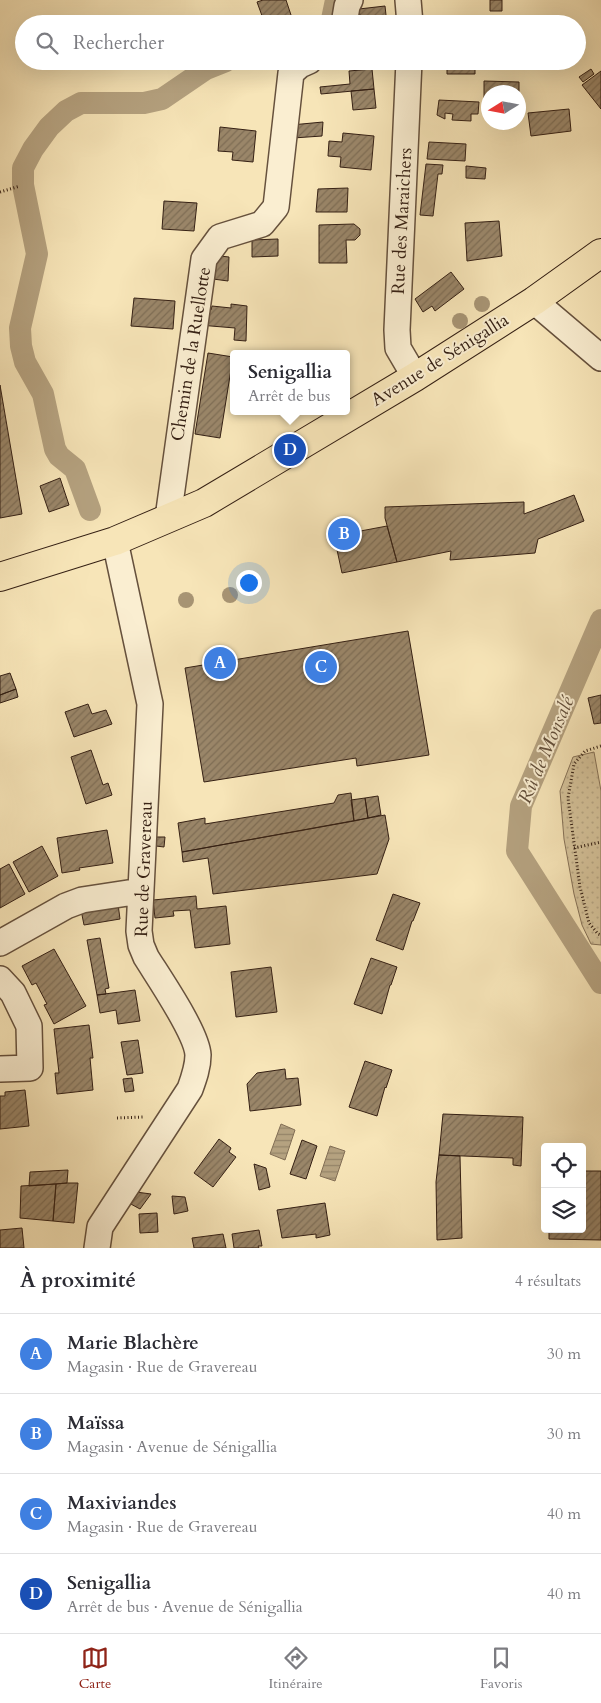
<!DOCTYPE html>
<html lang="fr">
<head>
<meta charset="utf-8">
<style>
	:root { --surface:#fff; --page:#f7f7f7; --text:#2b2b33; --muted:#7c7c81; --line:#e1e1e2; --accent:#8f2418 }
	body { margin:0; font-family:Cardo,serif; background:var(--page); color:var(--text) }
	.controls { position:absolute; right:15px; bottom:15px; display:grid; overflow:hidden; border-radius:5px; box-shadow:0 5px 20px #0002 }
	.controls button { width:45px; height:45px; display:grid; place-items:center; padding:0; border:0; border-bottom:1px solid var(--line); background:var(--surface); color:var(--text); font:25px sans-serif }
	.compass { position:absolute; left:481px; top:85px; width:45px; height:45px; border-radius:50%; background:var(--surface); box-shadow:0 5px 20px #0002; rotate:259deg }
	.you { position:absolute; left:248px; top:582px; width:18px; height:18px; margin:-12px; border:4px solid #fff; border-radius:50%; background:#1a73e8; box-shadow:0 0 0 8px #1a73e833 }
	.badge { display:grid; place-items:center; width:32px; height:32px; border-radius:50%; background:var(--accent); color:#fff; font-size:16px; font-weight:700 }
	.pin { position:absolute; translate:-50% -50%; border:2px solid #fff; box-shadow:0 1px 5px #0006 }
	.popup { position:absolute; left:230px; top:350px; width:120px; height:65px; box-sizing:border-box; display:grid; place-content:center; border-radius:5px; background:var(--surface); filter:drop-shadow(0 1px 4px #0005); font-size:16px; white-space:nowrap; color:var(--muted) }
	.popup b { font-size:19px; color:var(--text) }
	.popup::after { content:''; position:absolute; left:50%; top:100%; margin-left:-10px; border:10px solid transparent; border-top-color:var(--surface) }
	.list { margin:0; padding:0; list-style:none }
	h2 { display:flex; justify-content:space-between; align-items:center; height:65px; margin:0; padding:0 20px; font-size:21px }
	h2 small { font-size:16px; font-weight:400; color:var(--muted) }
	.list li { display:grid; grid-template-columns:32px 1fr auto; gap:15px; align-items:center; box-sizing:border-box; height:80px; padding:0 20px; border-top:1px solid var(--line) }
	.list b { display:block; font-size:19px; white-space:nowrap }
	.list p { margin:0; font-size:16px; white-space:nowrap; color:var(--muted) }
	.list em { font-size:16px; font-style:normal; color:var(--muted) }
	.icon { flex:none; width:28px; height:28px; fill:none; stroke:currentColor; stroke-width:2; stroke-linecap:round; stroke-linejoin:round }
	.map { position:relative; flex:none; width:601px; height:1248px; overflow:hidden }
	.search { position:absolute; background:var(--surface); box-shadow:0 5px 20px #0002; left:15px; right:15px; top:15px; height:55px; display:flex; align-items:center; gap:12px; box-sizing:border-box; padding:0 18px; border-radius:28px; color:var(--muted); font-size:19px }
	.sheet { height:385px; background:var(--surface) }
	nav { display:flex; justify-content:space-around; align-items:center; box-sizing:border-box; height:70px; border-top:1px solid var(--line); background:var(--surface); font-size:14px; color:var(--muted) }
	nav a { display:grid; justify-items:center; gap:2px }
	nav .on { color:var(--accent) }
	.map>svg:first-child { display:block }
	.grass { fill:url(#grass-dots); stroke:#867258 }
	.water { fill:url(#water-rules); stroke:#826e55 }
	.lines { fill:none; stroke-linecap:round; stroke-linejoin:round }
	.canal { stroke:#b5a280; stroke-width:22 }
	.building { fill:url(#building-hatch); stroke:#352014 }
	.minor-casing { stroke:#66513d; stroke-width:28 }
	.major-casing { stroke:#352014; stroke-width:30 }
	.path { stroke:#352014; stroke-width:3; stroke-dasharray:1 2.5; stroke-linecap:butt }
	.minor { stroke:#faeed1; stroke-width:25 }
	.major { stroke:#f7e5b8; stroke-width:28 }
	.tree { fill:#a79474 }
	.labels { text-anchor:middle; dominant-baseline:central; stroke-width:4; stroke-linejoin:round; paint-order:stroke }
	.street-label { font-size:18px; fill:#352014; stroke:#faeed1 }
	.water-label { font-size:19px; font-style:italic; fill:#624e3a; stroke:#faeed1 }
</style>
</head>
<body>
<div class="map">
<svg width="601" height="1248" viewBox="0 0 601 1248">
	<defs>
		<pattern id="grass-dots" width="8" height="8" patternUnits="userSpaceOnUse" patternTransform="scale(1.25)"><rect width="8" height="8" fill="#d6c49c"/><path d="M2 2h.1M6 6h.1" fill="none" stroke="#b8a886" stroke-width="1.8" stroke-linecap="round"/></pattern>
		<pattern id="water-rules" width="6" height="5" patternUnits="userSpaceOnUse" patternTransform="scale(1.25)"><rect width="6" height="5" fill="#b5a280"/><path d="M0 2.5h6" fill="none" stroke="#948468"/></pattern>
		<pattern id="building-hatch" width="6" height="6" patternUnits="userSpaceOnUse" patternTransform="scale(1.25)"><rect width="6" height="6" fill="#9a8669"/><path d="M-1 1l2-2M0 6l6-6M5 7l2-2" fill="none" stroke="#7e6d55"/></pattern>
	</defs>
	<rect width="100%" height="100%" fill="#f7e5b8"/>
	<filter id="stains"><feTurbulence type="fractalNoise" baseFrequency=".004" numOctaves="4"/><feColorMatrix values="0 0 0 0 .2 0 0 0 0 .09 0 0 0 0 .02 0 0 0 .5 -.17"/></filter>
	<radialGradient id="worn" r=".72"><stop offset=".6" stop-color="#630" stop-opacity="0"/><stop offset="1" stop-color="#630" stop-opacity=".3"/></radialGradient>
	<path class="grass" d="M594 752 601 791V945L591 944 582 925 574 894 564 839 560 791 573 757Z"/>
	<path class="water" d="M281 1124 295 1130 285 1160 270 1154Z
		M330 1146 345 1151 335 1181 320 1176Z"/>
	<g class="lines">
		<path class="canal" d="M331 24 336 0
			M90 510 75 469 59 456 55 449 43 394 25 362 21 346 20 328 37 254 23 185V168L33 149 49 127 66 111 81 103H144L162 99 206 69 226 61
			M601 620 521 806 517 851 601 983"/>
	</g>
	<path class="building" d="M263 0H286L294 24H265L257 2Z
		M490 0H502V11H490Z
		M385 6 387 24H361L359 9Z
		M447 61H475V74H447Z
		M372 69 374 89 321 94 320 87 350 84 349 71Z
		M591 69 594 74 583 82 579 77Z
		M601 71V109L582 85Z
		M484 81 519 82V97L518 92H488V100H484Z
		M374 89 376 108 353 110 351 91Z
		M439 100 479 102 478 114H471V121L452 120 453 114 445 113V119L437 115Z
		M569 109 571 131 531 136 528 113Z
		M323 122 322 136 293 138 291 125Z
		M220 127 256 131 253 162 232 160 233 152 218 151Z
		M343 133 374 136 371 170 340 167 341 157 328 156 329 141 342 142Z
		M429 142 466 144 465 161 427 159Z
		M426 164 443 165 442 174H438L433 216 420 215Z
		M466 166 486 168 485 179 466 178Z
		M348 188 347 212H316L318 189Z
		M164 201 197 203 194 231 162 229Z
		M499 221 502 256 467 261 465 223Z
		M354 224 360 229V235L355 240H346L347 263H319V225Z
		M278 239V256L252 257V240Z
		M220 256 229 257 228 281 213 279 209 265Z
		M451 272 464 289 435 311 432 306 423 312 415 299Z
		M134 298 175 301 173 329 131 326Z
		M231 304 247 306 246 341 234 340 235 328 199 325 201 310H211L212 306 231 308Z
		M208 353 233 357 220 438 195 434Z
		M0 385 22 514 0 518Z
		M60 478 69 505 49 512 40 486Z
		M574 495 584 521 538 539 535 553 450 560 451 551 397 562 385 518V507L524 502V514Z
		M387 526 397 562 342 573 334 536Z
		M408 631 429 755 357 766 356 758 204 782 185 668Z
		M10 673 16 689 0 695V676Z
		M16 689 18 697 0 703V695Z
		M601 695V723L594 724 588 698Z
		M88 704 92 714 106 710 112 724 74 737 65 712Z
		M91 750 103 785 108 783 112 795 86 804 71 757Z
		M351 793 354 821 182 852 178 823 205 818V824L334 803 338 795Z
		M378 796 381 815 368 818 365 798Z
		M365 798 368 818 354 821 351 800Z
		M385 815 389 839 377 874 213 894 208 858 183 862 182 852Z
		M107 830 113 863 79 868 80 870 62 873 57 838Z
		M156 837H165L164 847 156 846Z
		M42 846 58 876 29 892 13 862Z
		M9 864 25 894 0 908V869Z
		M393 894 420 903 413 921H412L403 950 376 940Z
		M196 896 197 909 226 906 230 944 195 948 190 910 173 911 174 916 155 918 153 900Z
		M118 904 120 919 84 925 81 910Z
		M100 938 109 988 105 989 106 994 97 995 87 940Z
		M54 949 86 1006 54 1024 44 1005 47 1004 36 983 32 985 22 966Z
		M371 958 397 967 391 985H390L382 1014 354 1004Z
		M271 967 277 1012 236 1017 231 972Z
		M135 990 140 1021 118 1024 116 1010 100 1013 97 995Z
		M89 1025 93 1058H90L93 1090 57 1094 55 1073H59L54 1029Z
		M138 1040 143 1073 127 1075 121 1042Z
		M365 1061 392 1070 386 1088 385 1087 377 1116 349 1107Z
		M285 1069 286 1079 298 1078 301 1105 250 1111 247 1084 257 1073Z
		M132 1078 134 1091 125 1092 123 1079Z
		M25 1090 29 1126 0 1129V1096H5V1092Z
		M443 1114 523 1117 521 1166 513 1165V1158L439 1155Z
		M219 1139 231 1148 229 1152 236 1157 213 1187 194 1173Z
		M302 1140 317 1146 306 1179 290 1174Z
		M439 1155 460 1156 462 1238 437 1240 436 1182Z
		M254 1164 266 1168 270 1187 259 1190Z
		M68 1170 67 1183 29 1186 30 1172Z
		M582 1171H601V1240L549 1239V1229H582Z
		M67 1183H78L74 1223 53 1221 56 1184Z
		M56 1184 53 1221 20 1218 21 1186Z
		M136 1192 151 1194 140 1209 129 1203Z
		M172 1196 185 1197 188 1211 174 1214Z
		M325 1203 330 1235 316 1238V1234L282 1238 277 1210Z
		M157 1213 158 1232 140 1233 139 1214Z
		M22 1228 24 1248H0V1230Z
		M259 1230 262 1246H258L259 1248H234L232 1234Z
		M223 1234 226 1248H194L192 1238Z"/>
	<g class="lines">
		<defs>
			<path id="minor" d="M408 0 410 24
				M344 24 347 6 350 0
				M409 61 397 330 398 348 415 377
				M534 301 601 358
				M168 518 204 259 220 237 262 224 276 207 291 73 300 65 309 61
				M0 943 66 906 82 900 141 891
				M0 979 13 993 29 1026 30 1068 0 1069
				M97 1248 100 1227 190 1089C194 1078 198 1067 198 1055 197 1033 159 978 146 957L141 945 139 931 150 704 115 541"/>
			<path id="major" d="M0 577 115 541 204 503 415 377 534 301 601 253"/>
		</defs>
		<use href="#minor" class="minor-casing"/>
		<use href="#major" class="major-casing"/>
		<path class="path" d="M0 192 20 186
			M601 746 585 751 574 764 568 798 580 887 589 923 598 934 601 935
			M574 848 601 842
			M117 1118 144 1117"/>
		<use href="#minor" class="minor"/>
		<use href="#major" class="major"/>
	</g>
	<g class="tree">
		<circle cx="482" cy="304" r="8"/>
		<circle cx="460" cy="321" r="8"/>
		<circle cx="230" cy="595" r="8"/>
		<circle cx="186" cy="600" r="8"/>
	</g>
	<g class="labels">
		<g class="street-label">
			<text transform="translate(402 221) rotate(-87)">Rue des Maraichers</text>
			<text transform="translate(191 354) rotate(-81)">Chemin de la Ruellotte</text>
			<text transform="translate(440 360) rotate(-32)">Avenue de Sénigallia</text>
			<text transform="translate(144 869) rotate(-88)">Rue de Gravereau</text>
		</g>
		<g class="water-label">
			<text transform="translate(546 750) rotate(-67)">Rû de Monsalé</text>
		</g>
	</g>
	<rect width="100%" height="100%" filter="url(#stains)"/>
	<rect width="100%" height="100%" fill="url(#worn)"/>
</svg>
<div class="controls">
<button><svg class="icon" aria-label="locate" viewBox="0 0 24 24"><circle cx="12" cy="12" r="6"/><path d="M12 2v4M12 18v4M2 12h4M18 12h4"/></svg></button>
<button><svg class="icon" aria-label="layers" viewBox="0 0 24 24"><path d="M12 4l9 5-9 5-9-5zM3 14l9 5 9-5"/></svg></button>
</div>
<svg class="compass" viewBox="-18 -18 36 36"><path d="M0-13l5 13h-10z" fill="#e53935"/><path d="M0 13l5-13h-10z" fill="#7c7c81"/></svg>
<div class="you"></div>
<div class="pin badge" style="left:220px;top:663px;background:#3f7fe0">A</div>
<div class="pin badge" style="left:344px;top:534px;background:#3f7fe0">B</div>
<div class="pin badge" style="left:321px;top:667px;background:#3f7fe0">C</div>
<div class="pin badge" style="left:290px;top:450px;background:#1a4fb4">D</div>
<div class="popup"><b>Senigallia</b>Arrêt de bus</div>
<div class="search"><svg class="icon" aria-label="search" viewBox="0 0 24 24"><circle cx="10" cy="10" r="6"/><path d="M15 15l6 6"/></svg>Rechercher</div>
</div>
<section class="sheet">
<h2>À proximité<small>4 résultats</small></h2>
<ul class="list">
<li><span class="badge" style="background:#3f7fe0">A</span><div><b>Marie Blachère</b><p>Magasin · Rue de Gravereau</p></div><em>30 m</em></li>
<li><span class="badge" style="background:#3f7fe0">B</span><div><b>Maïssa</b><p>Magasin · Avenue de Sénigallia</p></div><em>30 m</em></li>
<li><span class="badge" style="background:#3f7fe0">C</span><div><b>Maxiviandes</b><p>Magasin · Rue de Gravereau</p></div><em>40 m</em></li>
<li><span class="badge" style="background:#1a4fb4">D</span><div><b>Senigallia</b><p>Arrêt de bus · Avenue de Sénigallia</p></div><em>40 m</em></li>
</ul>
</section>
<nav>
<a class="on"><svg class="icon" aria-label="map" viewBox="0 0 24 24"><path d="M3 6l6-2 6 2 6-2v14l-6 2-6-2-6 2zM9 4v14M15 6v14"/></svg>Carte</a>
<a><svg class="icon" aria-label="directions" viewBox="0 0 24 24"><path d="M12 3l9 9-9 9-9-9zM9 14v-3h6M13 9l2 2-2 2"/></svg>Itinéraire</a>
<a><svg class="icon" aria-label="saved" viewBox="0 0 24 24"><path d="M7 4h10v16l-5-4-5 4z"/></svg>Favoris</a>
</nav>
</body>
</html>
